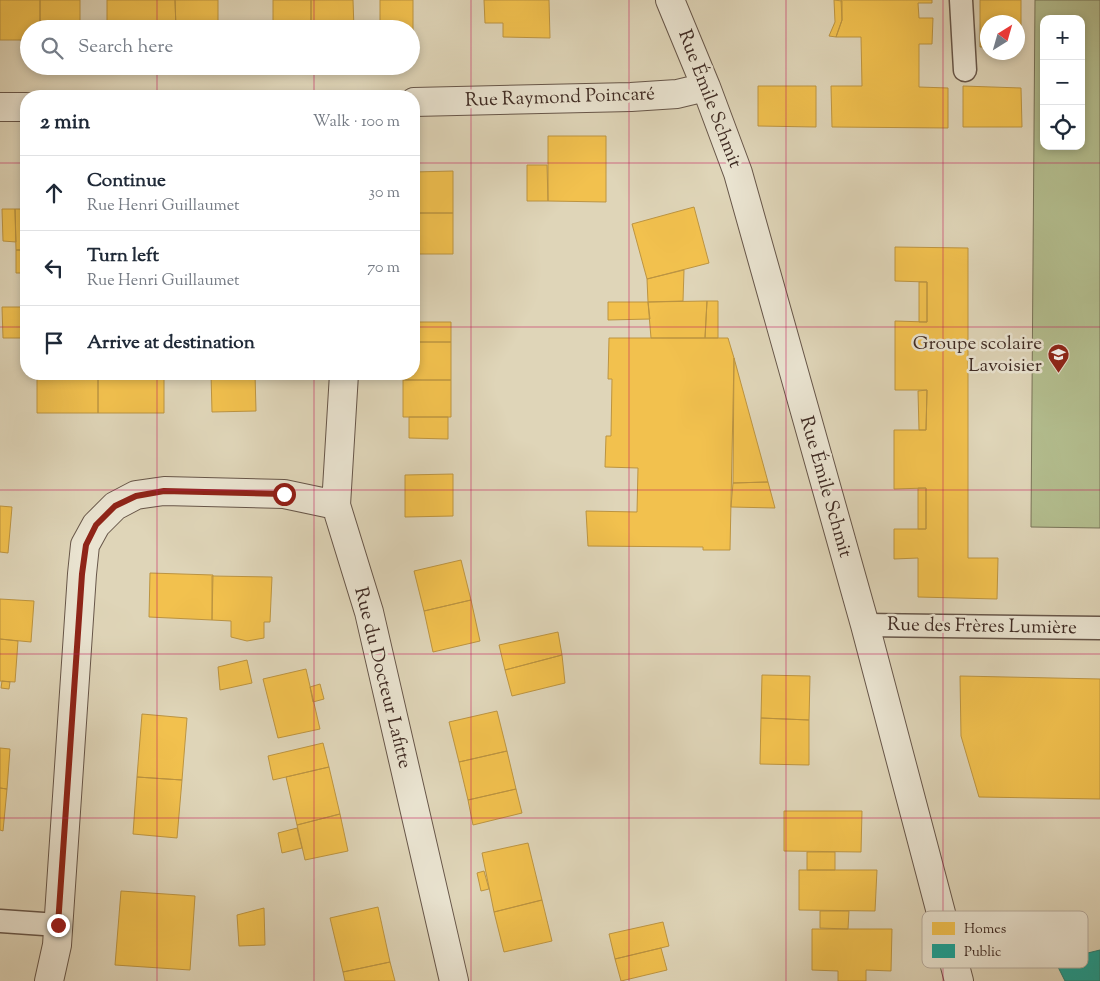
<!DOCTYPE html>
<html lang="en">
<head>
<meta charset="utf-8">
<style>
	:root { --surface:#fff; --page:#f2f2f3; --text:#1f2937; --muted:#747a83; --line:#e0e1e3 }
	body { margin:0; font-family:"Sorts Mill Goudy",serif; background:var(--page); color:var(--text) }
	.controls { position:absolute; right:15px; top:15px; display:grid; overflow:hidden; border-radius:10px; box-shadow:0 2px 8px #0003 }
	.controls button { width:45px; height:45px; display:grid; place-items:center; padding:0; border:0; border-bottom:1px solid var(--line); background:var(--surface); color:var(--text); font:25px sans-serif }
	.compass { position:absolute; left:980px; top:15px; width:45px; height:45px; border-radius:50%; background:var(--surface); box-shadow:0 2px 8px #0003; rotate:37deg }
	.stop { position:absolute; width:15px; height:15px; margin:-11px; border:4px solid #8f2418; border-radius:50%; background:#fff }
	.stop.end { background:#8f2418; border-color:#fff; box-shadow:0 1px 5px #0008 }
	.list { margin:0; padding:0; list-style:none }
	h2 { display:flex; justify-content:space-between; align-items:center; height:65px; margin:0; padding:0 20px; font-size:21px }
	h2 small { font-size:16px; font-weight:400; color:var(--muted) }
	.list li { display:grid; grid-template-columns:32px 1fr auto; gap:15px; align-items:center; box-sizing:border-box; height:75px; padding:0 20px; border-top:1px solid var(--line) }
	.list b { display:block; font-size:19px; white-space:nowrap }
	.list p { margin:0; font-size:16px; white-space:nowrap; color:var(--muted) }
	.list em { font-size:16px; font-style:normal; color:var(--muted) }
	.icon { flex:none; width:28px; height:28px; fill:none; stroke:currentColor; stroke-width:2; stroke-linecap:round; stroke-linejoin:round }
	.map { position:relative; flex:none; width:1100px; height:981px; overflow:hidden }
	.search { position:absolute; background:var(--surface); box-shadow:0 2px 8px #0003; left:20px; top:20px; width:400px; height:55px; display:flex; align-items:center; gap:12px; box-sizing:border-box; padding:0 18px; border-radius:28px; color:var(--muted); font-size:19px }
	.panel { position:absolute; background:var(--surface); box-shadow:0 2px 8px #0003; left:20px; top:90px; width:400px; height:290px; border-radius:20px }
	.map>svg:first-child { display:block }
	.green { fill:#b3bd8e; stroke:#797459; fill-rule:evenodd }
	.homes { fill:#f2c14e; stroke:#bc9441 }
	.public { fill:#17a398; stroke:#237f75 }
	.lines { fill:none; stroke-linecap:round; stroke-linejoin:round }
	.lane-casing { stroke:#675649; stroke-width:25 }
	.street-casing { stroke:#675649; stroke-width:30 }
	.lane { stroke:#eae4d1; stroke-width:22 }
	.street { stroke:#eae4d1; stroke-width:28 }
	.route { stroke:#8f2418; stroke-width:6 }
	.grid { fill:none; stroke:#c2185b; stroke-width:1; stroke-opacity:0.55 }
	.labels { text-anchor:middle; dominant-baseline:central; stroke-width:5; stroke-linejoin:round; paint-order:stroke }
	.street-label { font-size:19px; fill:#3f2b24; stroke:#eae4d1 }
	.poi-label { font-size:19px; fill:#3f2b24; stroke:#eae4d1; text-anchor:end }
	.key { fill:#eae4d1; stroke:#b7ac9d; stroke-width:1 }
	.key-label { font-size:14px; fill:#3f2b24 }
</style>
</head>
<body>
<div class="map">
<svg width="1100" height="981" viewBox="0 0 1100 981">
	<rect width="100%" height="100%" fill="#dfd5b8"/>
	<filter id="stains"><feTurbulence type="fractalNoise" baseFrequency=".004" numOctaves="4"/><feColorMatrix values="0 0 0 0 .2 0 0 0 0 .09 0 0 0 0 .02 0 0 0 .5 -.17"/></filter>
	<radialGradient id="worn" r=".72"><stop offset=".6" stop-color="#630" stop-opacity="0"/><stop offset="1" stop-color="#630" stop-opacity=".3"/></radialGradient>
	<path class="green" d="M1035 0H1100V528L1031 527ZM1044 19H1081V146H1044Z"/>
	<path class="homes" d="M0 0H40V29H29V40H0Z
		M40 0H80V29H40Z
		M107 0H175L176 29H107Z
		M175 0H218V29H176Z
		M273 0H311V29H273Z
		M311 0H353L354 29H311Z
		M380 0H413V36H411V29H380Z
		M484 0H549L550 38 503 37V23H485Z
		M834 0 842 1V20L836 37 829 36 835 22Z
		M841 0H932V3H918L919 18H933L932 44H919V87L948 88V128L832 127 831 86H862L861 37H836L842 20Z
		M980 0H1021V47H1018V22H988V47H980Z
		M758 86H816V127L758 126Z
		M963 86 1021 88 1022 127H963Z
		M548 136H606V202L548 201Z
		M527 165H547L548 201H527Z
		M453 171V213H414V172Z
		M694 207 709 263 647 279 632 224Z
		M2 209H15L16 242 3 241Z
		M15 209H26V250H16Z
		M414 213H453V254H414Z
		M895 247 968 248V558H998L997 599 918 597V558L894 559V529H926V488L894 489V430H926L927 390H895V321L927 322V282L895 281Z
		M16 250H26V273H16Z
		M684 270 683 301 648 302 647 279Z
		M919 282H927V322H919Z
		M707 301H718V338H705Z
		M707 301 705 338H651L648 302Z
		M608 302H648L650 319 608 320Z
		M2 307H26V338H3Z
		M414 322H451V342H414Z
		M609 338H728L734 358 730 550H703V547L588 546 586 511 637 512 638 468 605 467 606 436H611L612 379H608Z
		M414 342H451V380H403V374H414Z
		M734 358 768 482 733 483Z
		M37 374H98V413H37Z
		M98 374H164V413H98Z
		M211 374H255L256 411 212 412Z
		M403 380H451V417H403Z
		M927 390 926 430H919L918 391Z
		M409 417H448V439L409 438Z
		M453 474V516L405 517V475Z
		M768 482 775 508 731 507 733 483Z
		M918 488H926V529H918Z
		M0 506 12 507 8 553 0 552Z
		M461 560 471 600 424 611 414 571Z
		M150 573 213 575 212 620 149 617Z
		M212 576 272 577 270 622H264V638L247 641 231 637V621L212 620Z
		M0 599 34 601 31 642 0 639Z
		M471 600 480 641 433 652 424 611Z
		M558 632 562 655 505 670 499 645Z
		M0 639 18 641 15 682 0 681Z
		M562 655 565 683 512 696 505 670Z
		M247 660 252 683 220 690 218 667Z
		M306 669 320 729 278 738 263 679Z
		M762 675 810 676 809 720 761 718Z
		M960 676 1100 679V799L979 797 961 736Z
		M2 681 10 682 9 689 1 688Z
		M320 684 324 699 313 702 310 687Z
		M497 711 507 751 459 762 449 722Z
		M142 714 187 718 182 780 137 777Z
		M761 718 809 720V765L760 764Z
		M323 743 329 767 273 780 268 756Z
		M0 748 10 749 7 789 0 788Z
		M507 751 516 789 468 800 459 762Z
		M329 767 340 814 297 825 286 777Z
		M137 777 182 780 177 838 133 834Z
		M0 788 7 789 3 831 0 830Z
		M516 789 522 813 473 825 468 800Z
		M784 811H862L861 852 784 851Z
		M340 814 348 851 305 860 297 825Z
		M297 828 302 848 282 853 278 833Z
		M528 843 542 900 494 912 482 853Z
		M807 852H835V870H807Z
		M799 870H877L875 911 799 910Z
		M484 871 489 889 481 891 477 873Z
		M121 891 195 896 190 970 115 965Z
		M542 900 552 941 504 952 494 912Z
		M378 907 390 962 343 972 330 918Z
		M264 908 265 945 239 946 237 915Z
		M820 911H849L848 929 820 928Z
		M663 922 669 946 615 959 609 934Z
		M812 929H892L891 971 866 970V981H838V971L812 970Z
		M661 948 667 970 621 981 615 959Z
		M390 962 395 981H345L343 972Z"/>
	<path class="public" d="M1100 950V981H1065L1055 961Z"/>
	<g class="lines">
		<defs>
			<path id="lane" d="M961 0 965 70
				M865 625 1100 628
				M0 921 58 925"/>
			<path id="street" d="M670 0 706 87 738 173 865 625 959 981
				M414 102 631 97 677 94 706 87
				M0 107H26
				M344 374 336 505 369 612 454 981
				M49 981 57 945 82 574 85 545 96 525 115 506 136 495 164 491 284 494 336 505"/>
		</defs>
		<use href="#lane" class="lane-casing"/>
		<use href="#street" class="street-casing"/>
		<use href="#lane" class="lane"/>
		<use href="#street" class="street"/>
	</g>
	<g class="lines">
		<path class="route" d="M58 925 82 574 86 545 96 525 115 506 136 496 164 491 284 494"/>
	</g>
	<path class="grid" d="M157 0V29M314 0V29M471 0V981M629 0V981M786 0V981M943 0V981M157 66V96M314 66V96M0 163H26M414 163H1100M0 327H26M414 327H1100M157 374V981M314 374V981M0 490H1100M0 654H1100M0 818H1100"/>
	<defs>
		<symbol id="school-pin" viewBox="-11 -11 22 30"><path d="M0 17L-7.5 6A9.5 9.5 0 1 1 7.5 6Z" fill="#8f2418" stroke="#eae4d1"/><path d="M0-5L7-2L0 1L-7-2ZM-4 1L0 2.5L4 1V4Q0 6-4 4Z" fill="#fff"/></symbol>
	</defs>
	<g fill-rule="evenodd">
		<use href="#school-pin" x="1046" y="342" width="25" height="34"/>
	</g>
	<g class="labels">
		<g class="street-label">
			<text transform="translate(560 98) rotate(-2)">Rue Raymond Poincaré</text>
			<text transform="translate(709 99) rotate(69)">Rue Émile Schmit</text>
			<text transform="translate(825 487) rotate(74)">Rue Émile Schmit</text>
			<text transform="translate(982 627) rotate(1)">Rue des Frères Lumière</text>
			<text transform="translate(382 678) rotate(76)">Rue du Docteur Lafitte</text>
		</g>
		<g class="poi-label">
			<text x="1042" y="344">Groupe scolaire<tspan x="1042" dy="22">Lavoisier</tspan></text>
		</g>
	</g>
	<rect x="922" y="911" width="166" height="57" rx="8" class="key"/>
	<rect x="932" y="922" width="23" height="13" fill="#f2c14e"/>
	<rect x="932" y="944" width="23" height="14" fill="#17a398"/>
	<g class="key-label">
		<text x="964" y="933">Homes</text>
		<text x="964" y="956">Public</text>
	</g>
	<rect width="100%" height="100%" filter="url(#stains)"/>
	<rect width="100%" height="100%" fill="url(#worn)"/>
</svg>
<div class="controls">
<button>+</button>
<button>−</button>
<button><svg class="icon" aria-label="locate" viewBox="0 0 24 24"><circle cx="12" cy="12" r="6"/><path d="M12 2v4M12 18v4M2 12h4M18 12h4"/></svg></button>
</div>
<svg class="compass" viewBox="-18 -18 36 36"><path d="M0-13l5 13h-10z" fill="#e53935"/><path d="M0 13l5-13h-10z" fill="#747a83"/></svg>
<div class="stop" style="left:284px;top:494px"></div>
<div class="stop end" style="left:58px;top:925px"></div>
<div class="search"><svg class="icon" aria-label="search" viewBox="0 0 24 24"><circle cx="10" cy="10" r="6"/><path d="M15 15l6 6"/></svg>Search here</div>
<section class="panel">
<h2>2 min<small>Walk · 100 m</small></h2>
<ul class="list">
<li><svg class="icon" aria-label="ahead" viewBox="0 0 24 24"><path d="M12 20V5M6 11l6-6 6 6"/></svg><div><b>Continue</b><p>Rue Henri Guillaumet</p></div><em>30 m</em></li>
<li><svg class="icon" aria-label="left" viewBox="0 0 24 24"><path d="M17 20v-9H6M10 6l-5 5 5 5"/></svg><div><b>Turn left</b><p>Rue Henri Guillaumet</p></div><em>70 m</em></li>
<li><svg class="icon" aria-label="arrive" viewBox="0 0 24 24"><path d="M6 21V4h12l-3 4 3 4H6"/></svg><div><b>Arrive at destination</b></div></li>
</ul>
</section>
</div>
</body>
</html>
